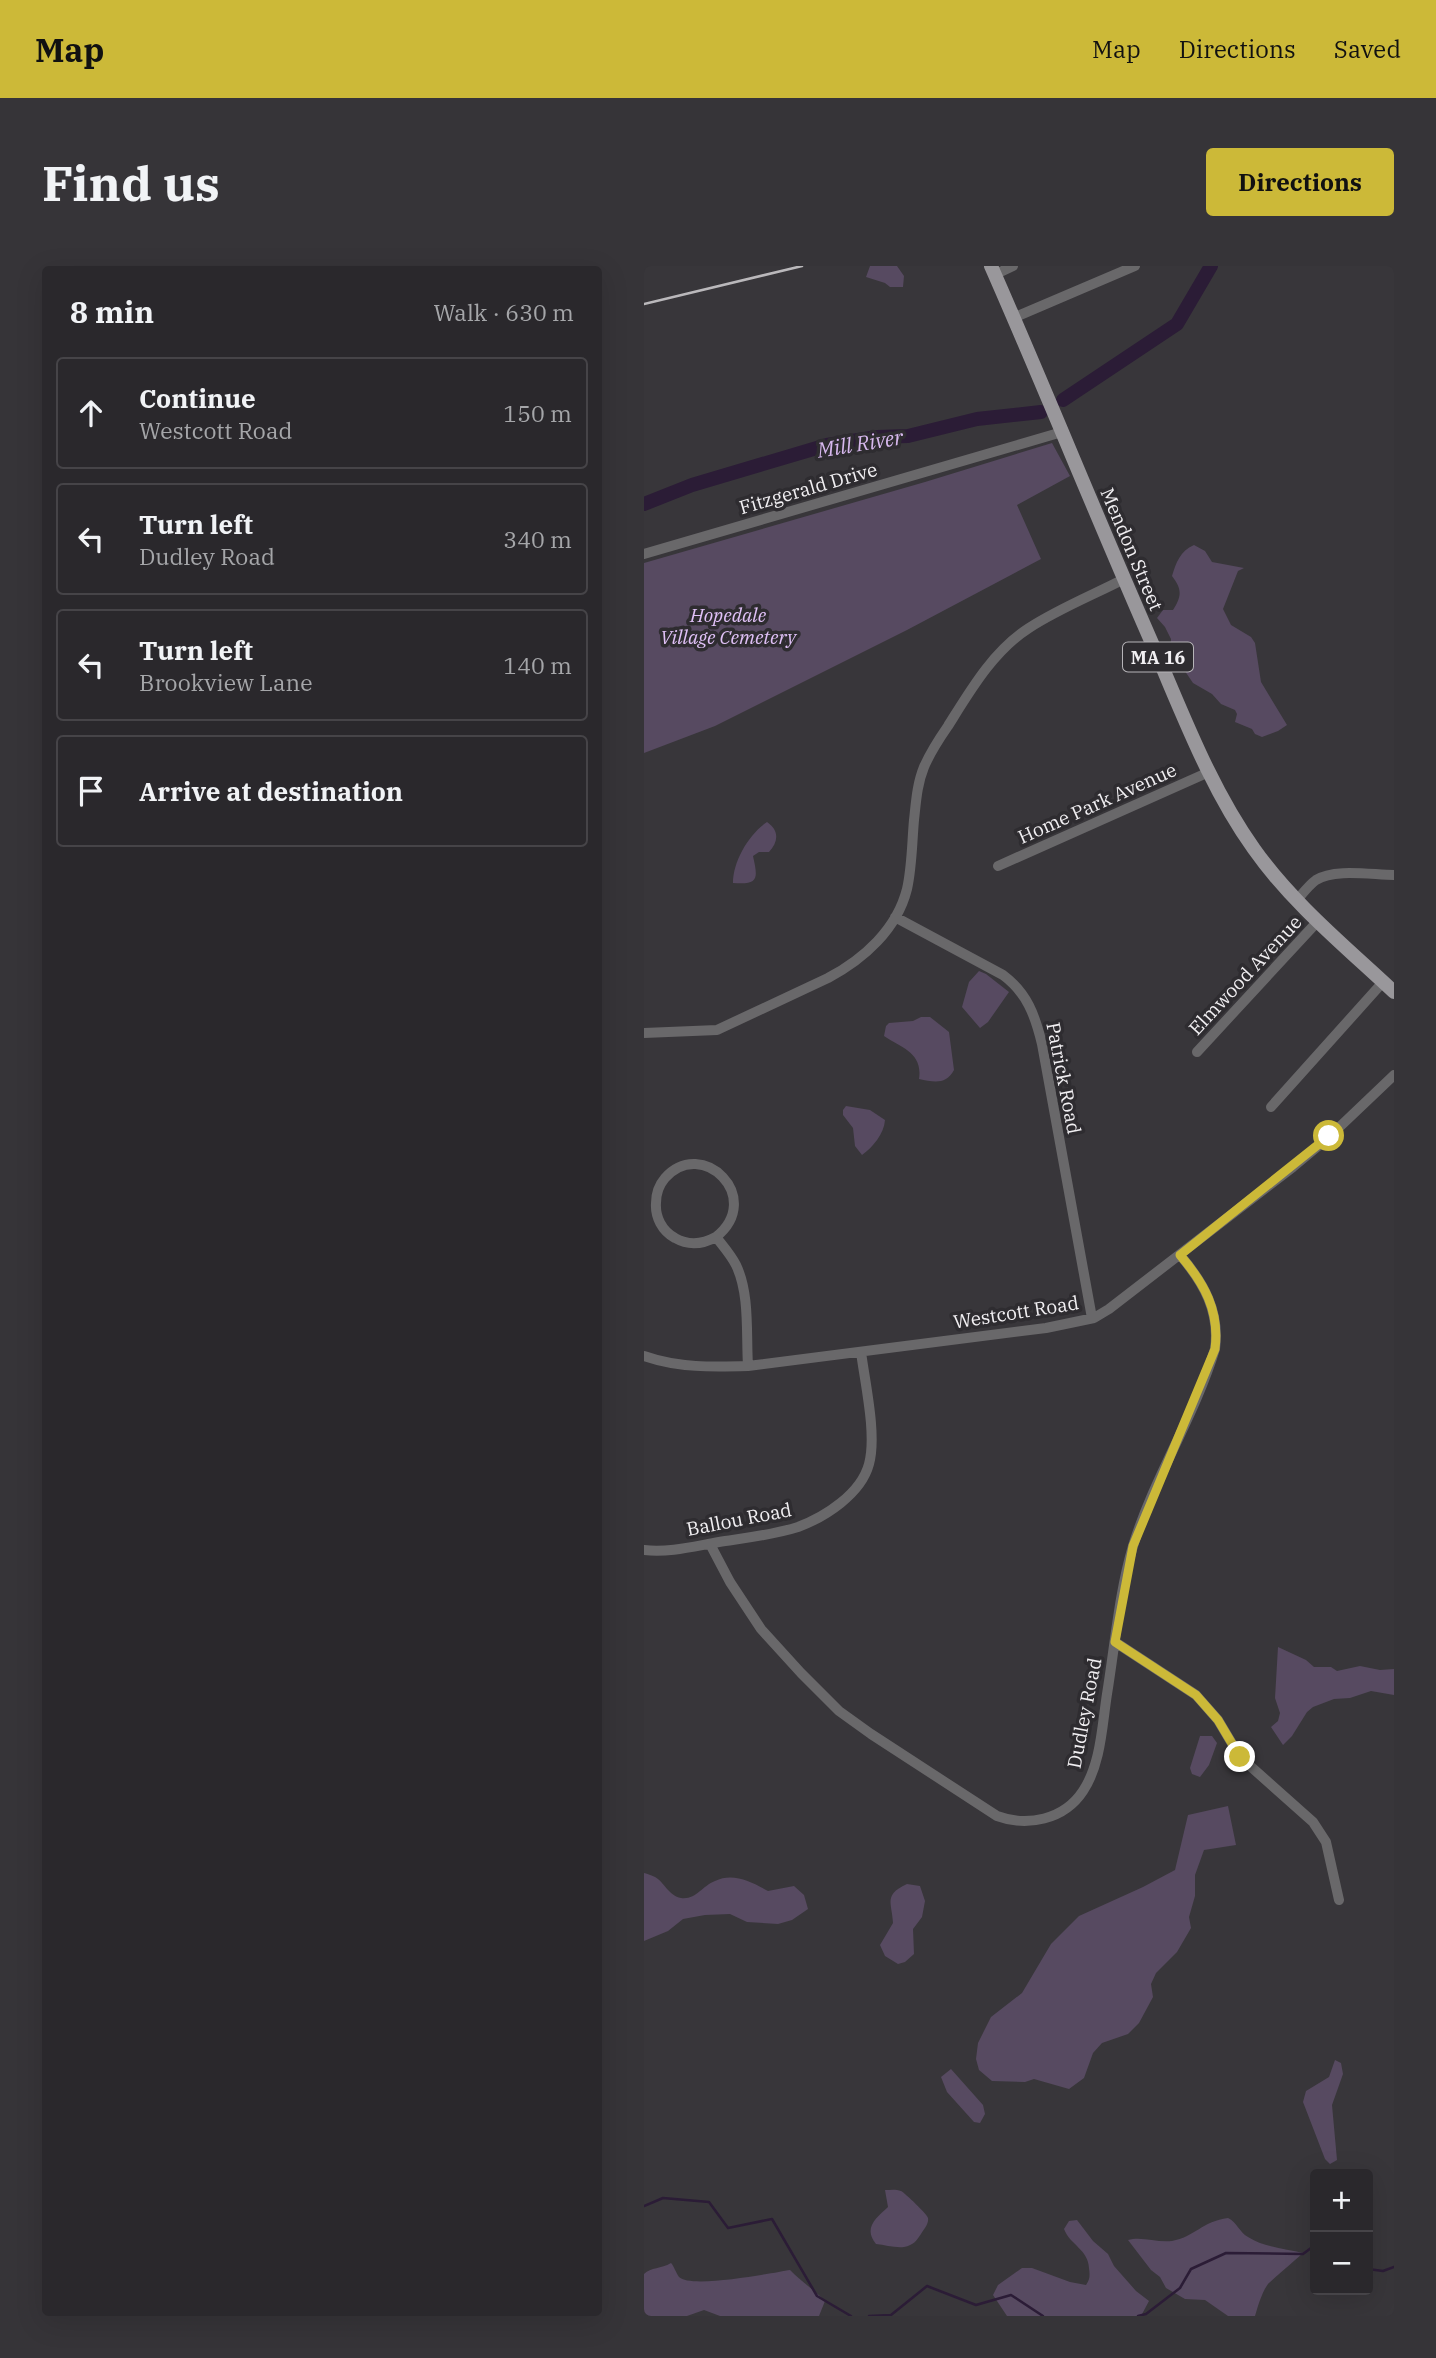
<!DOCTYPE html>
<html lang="en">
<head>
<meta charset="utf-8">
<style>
	:root { --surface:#2a282c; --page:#363438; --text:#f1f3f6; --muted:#a5a6a9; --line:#464448; --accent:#ccb938 }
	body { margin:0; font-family:"IBM Plex Serif",serif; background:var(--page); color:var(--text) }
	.controls { position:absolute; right:21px; bottom:21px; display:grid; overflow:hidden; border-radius:7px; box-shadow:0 7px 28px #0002 }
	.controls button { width:63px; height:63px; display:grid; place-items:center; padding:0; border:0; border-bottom:2px solid var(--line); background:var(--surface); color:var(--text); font:35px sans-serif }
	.stop { position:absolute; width:21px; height:21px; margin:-16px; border:5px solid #ccb938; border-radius:50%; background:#fff }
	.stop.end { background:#ccb938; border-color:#fff; box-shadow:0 2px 7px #0008 }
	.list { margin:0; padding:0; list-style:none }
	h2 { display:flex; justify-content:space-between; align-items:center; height:91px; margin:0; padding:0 28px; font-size:30px }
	h2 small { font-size:23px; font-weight:400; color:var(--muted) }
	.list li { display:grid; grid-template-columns:46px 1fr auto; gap:21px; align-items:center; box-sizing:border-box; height:112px; margin:0 14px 14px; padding:0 14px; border:2px solid var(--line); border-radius:7px }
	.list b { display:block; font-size:26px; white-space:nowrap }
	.list p { margin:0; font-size:23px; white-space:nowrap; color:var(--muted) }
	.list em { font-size:23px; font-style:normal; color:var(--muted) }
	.icon { flex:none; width:38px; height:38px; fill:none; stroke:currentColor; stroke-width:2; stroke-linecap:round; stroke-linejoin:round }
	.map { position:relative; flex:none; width:750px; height:2050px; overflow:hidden; border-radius:7px }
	header { display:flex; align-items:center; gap:42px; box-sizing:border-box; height:98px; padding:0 35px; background:var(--accent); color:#111 }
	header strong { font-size:33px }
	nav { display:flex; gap:38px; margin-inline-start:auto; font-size:24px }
	.intro { display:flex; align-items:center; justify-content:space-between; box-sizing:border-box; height:168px; padding:0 42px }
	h1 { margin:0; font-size:49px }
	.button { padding:18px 32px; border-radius:7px; background:var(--accent); color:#111; font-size:24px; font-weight:700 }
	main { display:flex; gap:42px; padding:0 42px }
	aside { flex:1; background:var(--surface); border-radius:7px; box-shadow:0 7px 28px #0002 }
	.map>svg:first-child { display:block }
	.green { fill:#574a61 }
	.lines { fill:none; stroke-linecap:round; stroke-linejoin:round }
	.stream { stroke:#2b1c36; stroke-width:2.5 }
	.river { stroke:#2b1c36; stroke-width:14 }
	.minor { stroke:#69686a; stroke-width:10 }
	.major { stroke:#99979b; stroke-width:14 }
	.rail { stroke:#bab8bb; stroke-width:2.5 }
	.route { stroke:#ccb938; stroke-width:9 }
	.labels { text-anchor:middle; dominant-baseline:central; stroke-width:7; stroke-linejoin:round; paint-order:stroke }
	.shield { fill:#2e2c30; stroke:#b6b4b8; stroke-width:2 }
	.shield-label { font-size:18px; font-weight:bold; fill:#f1eff2 }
	.street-label { font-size:19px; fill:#f1eff2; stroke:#2e2c30 }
	.park-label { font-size:19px; font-style:italic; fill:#e0c1f7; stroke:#2e2c30 }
	.water-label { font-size:21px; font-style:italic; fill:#d7b8ee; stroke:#2e2c30 }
</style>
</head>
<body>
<header>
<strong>Map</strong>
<nav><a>Map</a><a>Directions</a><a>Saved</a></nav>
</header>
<div class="intro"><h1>Find us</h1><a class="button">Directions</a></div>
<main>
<aside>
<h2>8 min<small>Walk · 630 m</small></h2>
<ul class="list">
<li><svg class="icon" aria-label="ahead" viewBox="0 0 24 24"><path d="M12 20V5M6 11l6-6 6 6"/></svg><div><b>Continue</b><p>Westcott Road</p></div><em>150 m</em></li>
<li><svg class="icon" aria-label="left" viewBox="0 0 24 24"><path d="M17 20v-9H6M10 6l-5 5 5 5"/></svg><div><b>Turn left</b><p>Dudley Road</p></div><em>340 m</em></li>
<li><svg class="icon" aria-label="left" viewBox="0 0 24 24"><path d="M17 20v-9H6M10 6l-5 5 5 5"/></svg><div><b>Turn left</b><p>Brookview Lane</p></div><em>140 m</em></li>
<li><svg class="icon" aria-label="arrive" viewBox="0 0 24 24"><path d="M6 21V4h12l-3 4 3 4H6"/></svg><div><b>Arrive at destination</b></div></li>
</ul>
</aside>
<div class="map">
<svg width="750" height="2050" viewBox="0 0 750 2050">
	<rect width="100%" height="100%" fill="#38363a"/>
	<path class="green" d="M226 0H253L260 10 259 21H246L241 17 222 11Z
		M408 177 426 210 373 239 397 293 263 364 71 460 0 487V297L281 216Z
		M550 279 561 285 568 296 600 302 594 305 579 343 587 359 607 371 611 377 617 416 643 459 634 465 618 471 611 468 608 463 591 456 593 448 591 444 577 438 568 428 549 417 526 383 527 373 521 361 513 352 519 344H529C538 330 538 323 528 310 532 297 536 285 550 279Z
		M123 556C136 565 134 576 125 586H115L109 590C114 613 115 619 89 617 89 595 105 568 123 556Z
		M335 705 342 708 365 726 344 756 336 762 318 741 325 716Z
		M277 751H286L305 766 310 804C302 819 290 816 275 813 279 787 258 782 240 770L242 760 245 757 269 755Z
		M202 840 226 844 241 854C240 868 229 881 218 889L211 880 209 862 199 849V844Z
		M634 1381 662 1394 670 1401H687L693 1405 716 1400 736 1404 750 1403V1429L727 1425 706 1432 690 1433 669 1441 663 1446 648 1470 639 1479 627 1461 634 1455 636 1447 631 1432Z
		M556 1470H568L573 1477 565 1499 556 1511 548 1508 546 1502Z
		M584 1540 592 1579 560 1584 551 1609V1630L545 1651 547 1662 533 1686 512 1707 507 1718 509 1731 495 1757 484 1768 458 1777 449 1787 440 1812 425 1823 390 1813 381 1816 348 1815 335 1804 332 1793 334 1777 347 1751 378 1727 407 1678 435 1650 499 1621 531 1604 544 1549Z
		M0 1607C4 1608 7 1609 11 1611 20 1616 25 1630 37 1632 52 1634 58 1620 71 1615 89 1606 108 1616 124 1625L150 1620 160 1629 164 1643 148 1654 134 1658 103 1656 86 1648 61 1649 39 1653 24 1665 0 1675Z
		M263 1618 276 1620 281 1635 278 1651 269 1663 270 1688 261 1696 254 1698 241 1690 236 1679 249 1657C248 1637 239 1629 263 1618Z
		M691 1794 697 1797 699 1808 688 1839 693 1894 686 1898 681 1893 659 1836 662 1825 685 1811Z
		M307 1803 339 1839 341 1848 336 1857 330 1856 303 1826 297 1811Z
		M241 1924C246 1924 252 1923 257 1925 261 1927 284 1949 284 1952 285 1958 280 1963 277 1968 272 1975 270 1979 260 1981 251 1982 241 1979 232 1978 219 1962 232 1952 244 1941Z
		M584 1952C593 1956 595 1966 604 1971 619 1981 642 1983 659 1987 656 1990 628 2014 624 2018 618 2026 614 2040 611 2050H584L561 2034 541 2033 522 2022 516 2011 507 2004 484 1974C498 1970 513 1977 528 1975 550 1971 559 1955 584 1952Z
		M433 1954 449 1975 464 1988 470 2000 492 2025 505 2035 497 2050H363L349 2029 354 2019 378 2002H388L426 2016 442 2019C446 2013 446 2010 445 2002 444 1983 426 1979 420 1963L425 1955Z
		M27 1997C30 2000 32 2007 35 2011 47 2023 128 2007 146 2004 158 2016 170 2024 181 2035L175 2050H76L60 2044 43 2050H0V2008C7 2001 17 2003 27 1997Z"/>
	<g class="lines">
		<path class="stream" d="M0 1940 19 1932 65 1936 84 1962 128 1953 173 2030 207 2050
			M724 2003 739 2005 750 2001
			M225 2050 247 2049 283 2020 332 2039 367 2029 399 2050
			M494 2050 502 2048 536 2022 547 2003 582 1987 659 1988 671 1979"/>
		<path class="river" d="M419 134 533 58 567 0
			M0 238 48 219 183 179 233 171 264 170 333 153 397 146"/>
		<path class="minor" d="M350 9 369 0
			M369 52 491 0
			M0 288 418 166
			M354 600 565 506
			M653 634C659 627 665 619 672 614 690 602 729 609 750 609
			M251 651 359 709C383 727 391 749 398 778L448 1052
			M0 767 73 764 184 712C220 693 253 663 263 623 268 601 268 576 270 554 272 536 273 518 280 501 286 487 295 473 304 460 326 425 349 385 385 362 414 343 449 329 480 313
			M553 786 674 655
			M627 841 739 716
			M72 971C121 932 58 870 21 912 15 919 12 927 12 937 11 951 18 965 31 972 45 980 59 978 72 971 79 980 87 989 92 999 106 1028 102 1068 104 1100
			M0 1090C34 1102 69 1101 104 1100L402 1062 450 1052 465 1043 649 901 685 871 750 809
			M66 1278 86 1316 117 1363 157 1407 195 1445 227 1468 353 1550C383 1561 420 1554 439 1525 457 1498 458 1460 463 1428 471 1379 475 1327 489 1280 510 1212 550 1151 571 1083 576 1046 560 1017 536 989
			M0 1284C25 1287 51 1280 75 1276 101 1272 129 1269 154 1261 181 1251 217 1228 225 1198 233 1169 221 1117 217 1086
			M471 1376 552 1429 574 1454 596 1491 669 1556 682 1576 695 1634"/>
		<path class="major" d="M347 0C403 127 455 257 511 384 540 451 567 523 610 583 648 637 702 681 750 726"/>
		<path class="rail" d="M0 38 158 0"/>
	</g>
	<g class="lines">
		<path class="route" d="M596 1491 574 1454 552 1429 471 1376 489 1280 571 1083C576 1045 560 1017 536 989L685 870"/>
	</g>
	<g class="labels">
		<rect class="shield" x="479" y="376.5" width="70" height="29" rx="5"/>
		<g class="shield-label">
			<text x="514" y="391">MA 16</text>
		</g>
		<g class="street-label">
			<text transform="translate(164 222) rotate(-16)">Fitzgerald Drive</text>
			<text transform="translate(488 283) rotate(67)">Mendon Street</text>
			<text transform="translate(453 537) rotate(-24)">Home Park Avenue</text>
			<text transform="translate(601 709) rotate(-47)">Elmwood Avenue</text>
			<text transform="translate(420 812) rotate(79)">Patrick Road</text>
			<text transform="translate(372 1046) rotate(-9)">Westcott Road</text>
			<text transform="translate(95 1253) rotate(-11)">Ballou Road</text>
			<text transform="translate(440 1447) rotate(-79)">Dudley Road</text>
		</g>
		<g class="park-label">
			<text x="84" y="349">Hopedale<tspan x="84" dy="22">Village Cemetery</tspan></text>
		</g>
		<g class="water-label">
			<text transform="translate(216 177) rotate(-9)">Mill River</text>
		</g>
	</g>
</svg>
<div class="controls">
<button>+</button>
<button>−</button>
</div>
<div class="stop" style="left:685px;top:870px"></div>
<div class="stop end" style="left:596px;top:1491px"></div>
</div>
</main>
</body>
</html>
